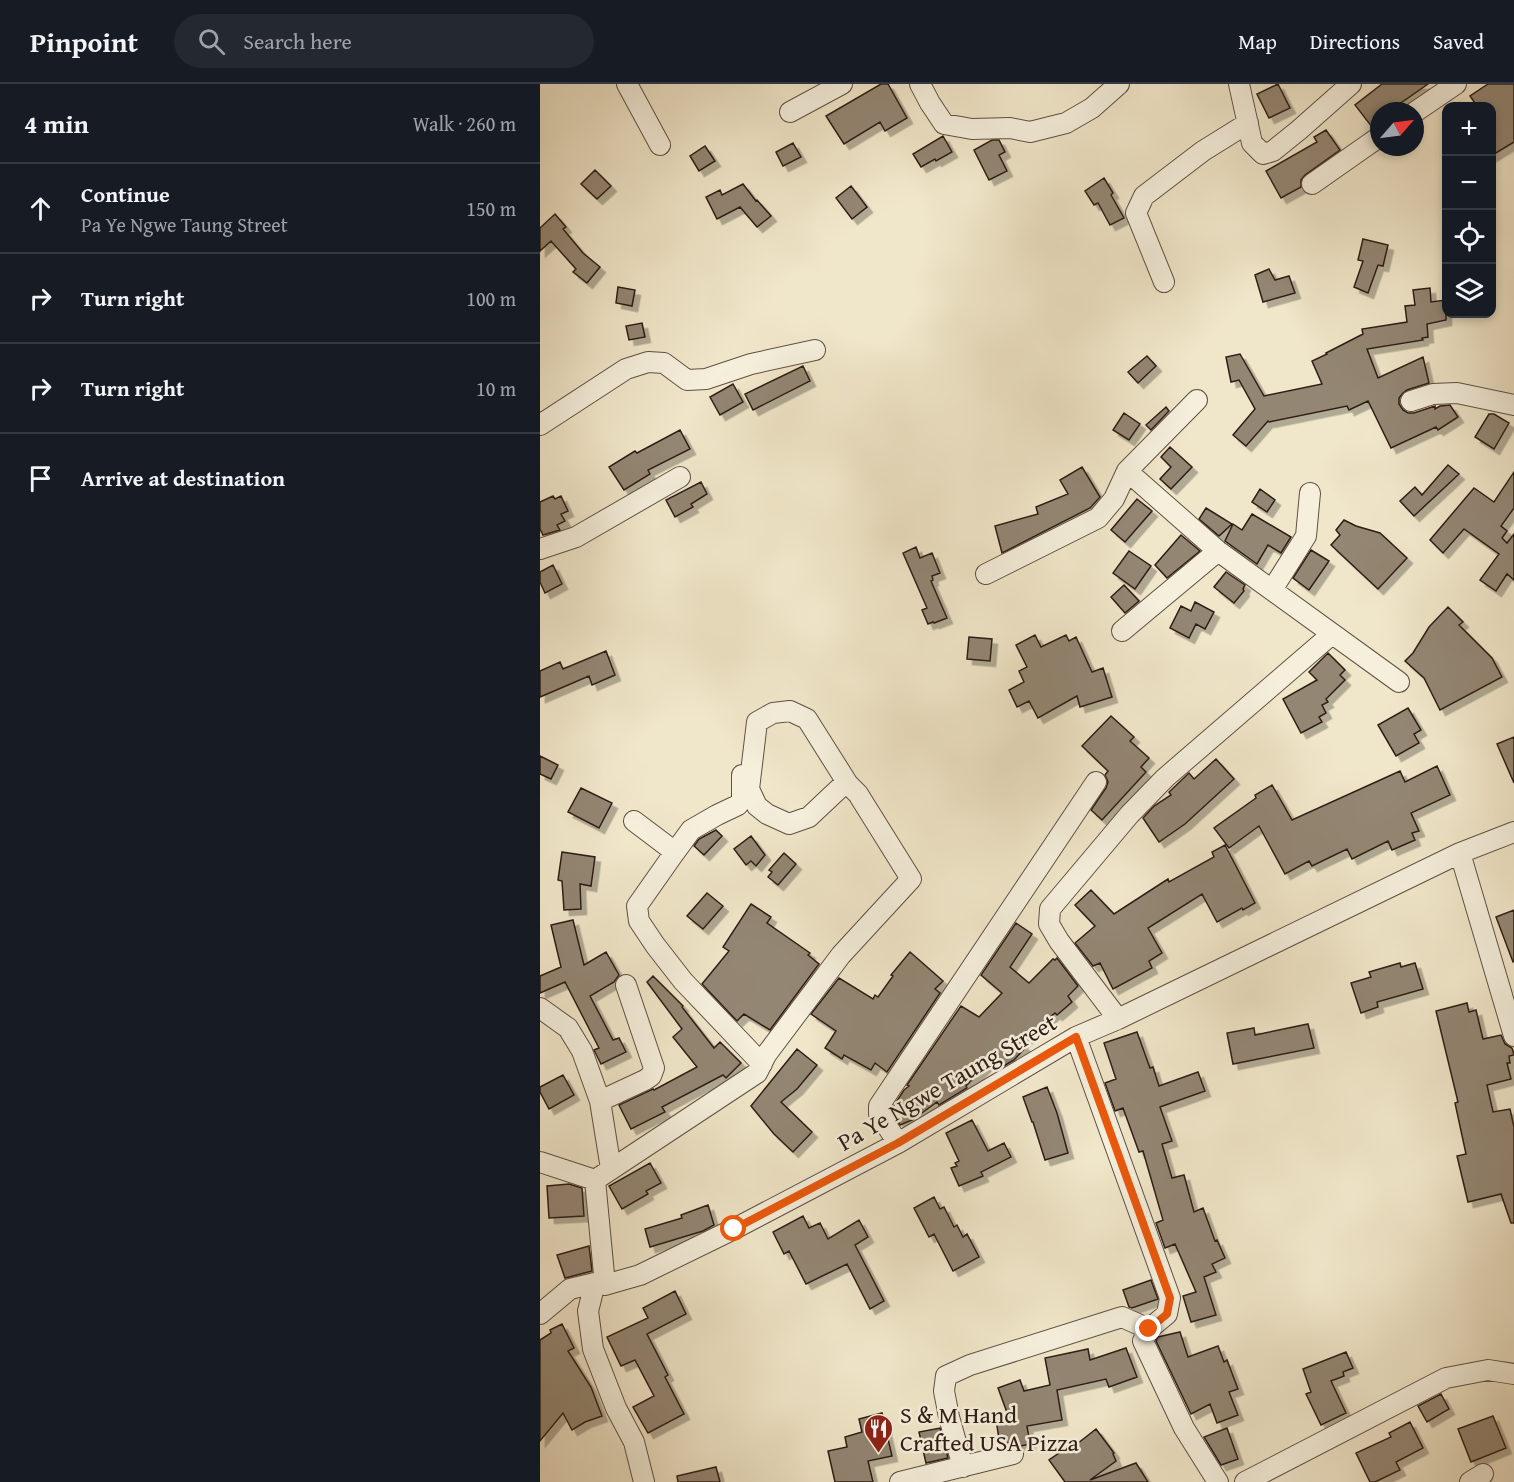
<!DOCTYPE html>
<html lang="en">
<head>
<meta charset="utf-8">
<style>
	:root { --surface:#171b24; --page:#242831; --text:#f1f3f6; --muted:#9ea1a6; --line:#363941 }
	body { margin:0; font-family:"Gentium Book Plus",serif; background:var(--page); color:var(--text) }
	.controls { position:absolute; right:18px; top:18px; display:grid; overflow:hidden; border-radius:12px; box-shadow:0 3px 9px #0003 }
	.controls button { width:54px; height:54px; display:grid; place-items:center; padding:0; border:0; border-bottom:2px solid var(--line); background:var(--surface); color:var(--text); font:30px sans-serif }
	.compass { position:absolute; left:830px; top:18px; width:54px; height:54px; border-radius:50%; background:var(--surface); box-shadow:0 3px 9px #0003; rotate:62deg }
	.stop { position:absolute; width:18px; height:18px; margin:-14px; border:4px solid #ea580c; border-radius:50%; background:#fff }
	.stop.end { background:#ea580c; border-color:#fff; box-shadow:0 2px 6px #0008 }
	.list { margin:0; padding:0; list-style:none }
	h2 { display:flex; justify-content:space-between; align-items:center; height:78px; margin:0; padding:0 24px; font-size:26px }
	h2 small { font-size:20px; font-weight:400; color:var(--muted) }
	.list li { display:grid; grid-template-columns:39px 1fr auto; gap:18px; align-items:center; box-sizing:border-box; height:90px; padding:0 24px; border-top:2px solid var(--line) }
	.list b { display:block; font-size:22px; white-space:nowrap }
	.list p { margin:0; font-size:20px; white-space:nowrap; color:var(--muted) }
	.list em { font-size:20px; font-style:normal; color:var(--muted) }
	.icon { flex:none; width:33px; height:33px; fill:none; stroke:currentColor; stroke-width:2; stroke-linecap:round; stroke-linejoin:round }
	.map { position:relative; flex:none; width:974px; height:1398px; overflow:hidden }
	header { display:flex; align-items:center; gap:36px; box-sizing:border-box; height:84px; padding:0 30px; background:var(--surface); border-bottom:2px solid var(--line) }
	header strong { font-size:28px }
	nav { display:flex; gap:33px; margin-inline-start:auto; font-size:21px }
	.search { width:420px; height:54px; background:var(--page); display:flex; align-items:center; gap:15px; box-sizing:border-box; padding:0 21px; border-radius:33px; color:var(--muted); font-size:22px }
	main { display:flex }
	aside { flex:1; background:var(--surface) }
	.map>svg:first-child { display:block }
	.building { fill:#938673; stroke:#2f1e16; stroke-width:1.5; filter:url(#shadow) }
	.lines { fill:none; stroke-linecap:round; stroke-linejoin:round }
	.minor-casing { stroke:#5f5043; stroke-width:22 }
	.minor { stroke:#f5efdc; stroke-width:20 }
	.route { stroke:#ea580c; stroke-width:8 }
	.labels { text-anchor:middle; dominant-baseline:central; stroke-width:5; stroke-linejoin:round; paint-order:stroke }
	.street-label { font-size:24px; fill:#2f1e16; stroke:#f5efdc }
	.poi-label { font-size:24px; fill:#2f1e16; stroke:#f5efdc; text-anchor:start }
</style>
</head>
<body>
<header>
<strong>Pinpoint</strong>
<div class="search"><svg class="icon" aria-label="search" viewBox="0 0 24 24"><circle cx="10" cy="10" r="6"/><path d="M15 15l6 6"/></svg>Search here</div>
<nav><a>Map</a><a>Directions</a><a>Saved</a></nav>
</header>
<main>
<aside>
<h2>4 min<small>Walk · 260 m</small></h2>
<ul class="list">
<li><svg class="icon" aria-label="ahead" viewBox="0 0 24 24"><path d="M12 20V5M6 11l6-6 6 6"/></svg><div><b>Continue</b><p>Pa Ye Ngwe Taung Street</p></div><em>150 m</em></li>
<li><svg class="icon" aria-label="right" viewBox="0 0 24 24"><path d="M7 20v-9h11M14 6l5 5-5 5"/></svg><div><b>Turn right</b></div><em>100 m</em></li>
<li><svg class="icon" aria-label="right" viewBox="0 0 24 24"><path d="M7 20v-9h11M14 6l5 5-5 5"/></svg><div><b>Turn right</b></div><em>10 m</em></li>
<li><svg class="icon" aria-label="arrive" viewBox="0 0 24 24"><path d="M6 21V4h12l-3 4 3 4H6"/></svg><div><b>Arrive at destination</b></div></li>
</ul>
</aside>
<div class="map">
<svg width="974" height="1398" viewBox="0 0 974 1398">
	<defs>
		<filter id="shadow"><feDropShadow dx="5.5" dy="5.5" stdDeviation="0" flood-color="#0004"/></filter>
	</defs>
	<rect width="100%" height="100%" fill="#f0e6c9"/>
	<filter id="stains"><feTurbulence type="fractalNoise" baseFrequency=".00333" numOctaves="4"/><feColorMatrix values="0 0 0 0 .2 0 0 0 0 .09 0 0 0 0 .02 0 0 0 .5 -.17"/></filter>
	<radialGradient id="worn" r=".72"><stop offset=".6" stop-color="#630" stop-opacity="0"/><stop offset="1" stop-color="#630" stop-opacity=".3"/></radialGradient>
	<path class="building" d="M341 0H348L367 34 345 47 340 38 304 60 286 32Z
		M738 0 750 24 729 34 717 10Z
		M842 0H888L858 21 863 27H839V41L832 43 815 21Z
		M948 0H974V58L951 72V22H937L930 12Z
		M786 46 800 66 765 91 761 96V103L741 114 726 87 777 58 774 53Z
		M403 52 412 68 396 77 395 75 381 83 373 70Z
		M452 56H459L465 68 459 71 467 87 449 96 434 66Z
		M253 59 261 73 243 82 236 68Z
		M165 62 175 77 159 87 150 72Z
		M55 86 71 102 57 115 41 100Z
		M564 94 573 109 571 111 584 134 570 141 558 119 554 121 545 107Z
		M203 100 216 117 217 116 231 132 217 143 200 123 177 135 166 113 180 106 182 111Z
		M311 102 327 123 312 135 296 114Z
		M15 130 26 143 23 145 43 169 60 183 47 199 33 188 36 185 11 157 0 167V144Z
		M823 155 848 161 843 182 838 181 828 209 814 203 823 177 818 176Z
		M729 185 735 196 749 192 755 209 723 218 715 191Z
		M78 203 95 206 92 222 76 219Z
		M890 204 891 218 906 216V236L887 240 888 253 882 254 883 256 827 265 838 294 883 273 889 299 867 306 863 309 859 314V320L863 326 868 329H874L895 322V325L900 322 910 321 918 333 898 346 896 343 851 364 828 317 809 326 807 322 729 338 728 337 706 362 693 351 715 325 699 296 691 298 686 273 700 270 724 312 782 300 772 277 787 270 786 269 823 250 822 245 867 238 865 222 875 221 873 206Z
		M102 239 105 253 89 256 86 242Z
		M607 272 616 282 598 299 588 288Z
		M263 282 270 297 213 326 205 310Z
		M193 300 203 318 180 331 170 313Z
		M626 323 629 327 611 346 606 341Z
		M584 329 600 340 589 356 573 346Z
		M949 330H954L969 339 954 365 935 353Z
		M140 346 150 365 108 386 110 390 84 406 69 383 95 367 97 369Z
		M630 363 652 383 631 405 620 395 631 383 621 373Z
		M908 381 919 390 874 432 860 417 875 403 882 411Z
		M542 383 560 413 550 424 462 469 455 442 498 430 496 423 528 410 520 396Z
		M974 388V424L961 442 967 447 962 454 967 459 974 450V496L967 490 956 507 940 496 959 470 924 445 903 469 890 456 934 404 954 418Z
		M161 398 167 410 151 420 153 423 135 433 126 416Z
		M720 405 735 416 727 428 712 418Z
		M13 412 15 415 21 412 28 427 21 430 25 437 17 441 20 446 3 451 0 445V418Z
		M597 415 612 427 585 458 571 446Z
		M666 424 692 440 679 452 659 435Z
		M712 430 751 453 741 469 728 461 717 480 685 457 693 440 702 446Z
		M804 436 816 442 840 449 867 474 838 505 791 461 800 451 796 446Z
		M641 451 660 467 627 494 615 481Z
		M376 463 380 474 392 469 400 489 392 492 393 496 391 497 407 534 394 539 393 538 388 540 382 526 387 524 363 469Z
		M771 466 789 477 769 506 753 494Z
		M589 467 611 482 595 505 573 489Z
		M13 481 22 500 5 509 0 498V488Z
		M686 488 705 501 703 505 704 507 694 519 674 503Z
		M584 501 599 517 585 529 571 513Z
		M655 518 674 528 665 545 656 540 649 554 630 544 641 522 651 527Z
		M908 523 923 538 919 541 952 574 962 593 900 626 884 594 865 577 873 569 889 543Z
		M495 551 501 563 526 551 529 557 536 553 552 588 563 584 572 613 540 623 537 612 498 634 489 617 477 623 469 606 484 598 479 587 487 583 476 561Z
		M429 553 452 555 450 577 427 575Z
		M66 567 75 591 52 601 49 592 0 613V587L20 578 23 585Z
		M788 569 805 586 800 591 805 596 786 615 788 618 782 621 786 629 779 633 782 638 761 649 743 615 777 596 769 588Z
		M868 624 881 646 874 650 879 659 856 672 838 641Z
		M571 632 594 653 590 657 609 674 601 683 606 688 562 736 551 726 566 704 568 698 565 691 568 687 542 662Z
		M974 653V699L957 660Z
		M0 672 18 681 11 695 0 690Z
		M676 675 694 695 645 740 619 758 603 734 614 722 631 711 629 708 649 689 654 695Z
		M897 682 910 711 871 729 879 747 872 749 875 756 852 766 848 757 812 775 807 765 772 782 769 777 745 790 719 742 689 764 674 744 716 714 715 711 732 701 752 736 860 687 865 698Z
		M41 704 72 719 59 744 28 728Z
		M176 746 182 752 164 771 154 762 159 755Z
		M211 752 225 771 216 782 211 777 206 781 194 765Z
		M685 761 715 819 703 826 702 824 677 838 662 810 608 844 622 869 609 877 612 884 573 905 560 879 553 882 535 859 555 842 535 821 551 806 574 830 628 795 629 798 674 773 672 768Z
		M22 768 55 773 51 802 40 800 41 825 24 826 22 797 18 796Z
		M244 769 256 780 238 801 228 793 232 788 229 786Z
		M167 809 183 822 163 845 147 832Z
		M211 820 231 833 227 839 270 869 268 871 279 880 230 946 204 930 197 937 162 900 189 867 183 863Z
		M974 826V877L973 878 956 833Z
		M33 836 44 881 66 868 79 891 74 898 50 912 73 956 79 954 86 968 61 980 54 966 59 964 25 898 0 909V892L21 883 11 841Z
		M476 839 492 850 470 883 489 899 513 875 515 876 517 874 538 902 528 912 532 918 517 931 515 929 481 959 486 963 474 976 457 986 448 979 426 1002 427 1004 399 1021 397 1018 372 1036 360 1041 351 1026 364 1006 369 1002 367 1001 421 922 439 933 462 909 441 891Z
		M370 868 403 897 395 905 400 909 347 988 335 979 331 986 304 971 302 975 285 964 296 947 271 930 299 894 333 915 335 911 338 913 353 892 351 891Z
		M860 879 861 883 875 879 883 905 837 918 838 923 821 929 811 899 831 893 829 888Z
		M113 892 143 922 142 923 174 964 180 958 201 979 186 994 183 991 122 1023 125 1028 91 1045 79 1021 113 1005 114 1006 157 983 133 953 142 945 107 898Z
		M927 919 929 928 936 926 943 955 961 951 965 960 972 964 974 971 969 972 970 979H967L971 995 947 1001 953 1028 970 1025 974 1043V1139H971L961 1110 928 1118 917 1072 926 1070 915 1019 918 1018 896 927Z
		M768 940 774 964 693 980 687 949 714 944 715 951Z
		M597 948 610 984 613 983 619 1002 658 988 665 1007 620 1023 632 1057 622 1060 632 1094 644 1091 654 1128 663 1124 675 1157 677 1156 685 1174 672 1180 676 1188 664 1193 676 1231 651 1238 643 1212 656 1208 635 1160 625 1164 616 1139 623 1136 603 1067 599 1068 583 1024 575 1027 565 999 576 995 564 959Z
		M257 965 277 981 257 1005 241 1018 272 1048 253 1068 234 1050 211 1022Z
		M23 991 34 1011 9 1025 0 1008V1003Z
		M507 1003 517 1029 528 1069 505 1076 493 1038H492L483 1013Z
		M432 1036 448 1067 464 1059 471 1073 441 1088 443 1092 419 1102 411 1084 417 1082 415 1079 419 1077 406 1049Z
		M110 1079 121 1099 106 1107 108 1110 82 1125 69 1102Z
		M29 1100 42 1104 44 1132 9 1134 7 1102Z
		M394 1113 400 1125 404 1123 414 1143 417 1141 423 1153 427 1150 439 1173 413 1187 394 1150 389 1153 374 1124Z
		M168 1121 174 1141 163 1147 110 1163 105 1145 142 1134 141 1131Z
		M263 1132 269 1144 280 1139 288 1155 319 1136 328 1153 315 1161 344 1217 330 1225 307 1180 266 1200 249 1167 244 1170 233 1148Z
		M49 1162 52 1187 25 1194 17 1171Z
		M611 1196 618 1215 592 1224 589 1223 583 1206Z
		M135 1207 146 1230 107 1250 128 1291 125 1293 144 1330 108 1349 93 1323 114 1312 95 1276 81 1282 67 1253 108 1234 103 1224Z
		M22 1240 34 1264 28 1267 51 1303 62 1332 45 1338 32 1346 23 1329 0 1357V1256L11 1249 10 1246Z
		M640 1248 648 1273 678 1262 684 1278 687 1276 698 1305 689 1308 698 1331 677 1339 670 1320 651 1330 616 1257 618 1253Z
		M586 1264 597 1293 569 1303 566 1295 517 1306 522 1336 487 1342 490 1360 481 1362 477 1359 471 1358 460 1361 456 1336 469 1334 458 1304 480 1296 484 1307 510 1301 505 1274 548 1265 550 1276Z
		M806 1268 813 1284 803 1288 804 1292 791 1297 806 1329 781 1341 766 1310 771 1308 763 1285Z
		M901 1310 909 1325 887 1338 878 1322Z
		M342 1329 352 1372 328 1377 333 1398H295L288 1367 307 1363 305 1353 322 1348 319 1335Z
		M953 1332 966 1364 931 1378 918 1345Z
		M870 1338 883 1364 856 1378 860 1386 835 1398H830L816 1369 851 1353 849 1349Z
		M400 1344 408 1374 386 1379 379 1348Z
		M687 1344 698 1375 681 1381 664 1353Z
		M556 1345 574 1369 573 1370 576 1377 550 1396 596 1379 608 1398H525L509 1376 528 1363V1367Z
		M176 1383 180 1398H138L137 1392Z"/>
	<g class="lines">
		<defs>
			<path id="minor" d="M87 0 120 61
				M380 0 390 19 404 40 432 45 470 44 490 48 526 39 552 24 579 0
				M699 0 712 59 723 70 733 67 759 46 811 0
				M250 28 302 0
				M875 28 916 0
				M772 100 839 53
				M624 198 596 129 604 112 663 67 708 39
				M871 317 893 310 917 309 974 321
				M0 341 86 285 108 278 124 279 147 296 166 295 211 280 275 266
				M587 387 678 467 859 598
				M0 465 36 453 140 393
				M446 490 558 434 574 415 587 387 657 316
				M732 506 766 452 770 409
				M582 547 678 467
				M94 737 135 768 97 822 99 837 115 861 143 897 222 980
				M135 768 151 746 177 731 198 721 202 715V691
				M920 769 974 952
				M0 924 28 944 42 967 60 1017 71 1085
				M578 935 519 857 509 840 510 825 590 730 625 694 792 550
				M536 953 630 1214 627 1230 609 1245 603 1257 644 1344 678 1398
				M60 1017 105 996 111 992 114 984 86 901
				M358 1059 339 1030V1022L556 698
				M0 1078 55 1096
				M55 1096 217 989 226 971 301 871 371 795 318 710 308 700 303 701 269 733 249 740 227 730 217 722 209 705 217 638 233 629 250 627 267 635 308 700
				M55 1096 65 1201
				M0 1230 30 1205 55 1199
				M423 1383 409 1333 404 1307 406 1292 430 1281 582 1233 609 1245
				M104 1398 94 1358 76 1324 53 1265 48 1227 55 1199 65 1201 100 1191 194 1145 358 1059 536 953 578 935 920 769 974 748
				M360 1398 473 1370
				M705 1398 906 1294 948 1286 974 1290
				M930 1398 943 1390"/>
		</defs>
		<use href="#minor" class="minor-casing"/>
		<use href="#minor" class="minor"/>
	</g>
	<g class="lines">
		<path class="route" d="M194 1145 358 1059 536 953 630 1214 627 1230 609 1245"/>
	</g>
	<defs>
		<symbol id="restaurant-pin" viewBox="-11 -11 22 30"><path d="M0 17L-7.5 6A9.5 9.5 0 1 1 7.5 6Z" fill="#8f2418" stroke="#f5efdc"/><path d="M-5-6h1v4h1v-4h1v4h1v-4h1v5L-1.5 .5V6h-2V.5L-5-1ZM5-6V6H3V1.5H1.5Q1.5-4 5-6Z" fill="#fff"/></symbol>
	</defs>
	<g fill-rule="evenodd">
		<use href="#restaurant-pin" x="322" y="1328" width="33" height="45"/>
	</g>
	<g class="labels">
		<g class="street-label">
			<text transform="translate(407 998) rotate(-30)">Pa Ye Ngwe Taung Street</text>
		</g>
		<g class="poi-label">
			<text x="360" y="1330">S &amp; M Hand<tspan x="360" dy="28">Crafted USA Pizza</tspan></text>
		</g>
	</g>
	<rect width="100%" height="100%" filter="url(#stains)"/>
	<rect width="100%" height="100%" fill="url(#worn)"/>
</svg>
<div class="controls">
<button>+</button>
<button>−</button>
<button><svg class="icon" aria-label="locate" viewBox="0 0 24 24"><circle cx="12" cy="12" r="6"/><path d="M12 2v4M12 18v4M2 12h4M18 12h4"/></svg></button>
<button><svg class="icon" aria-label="layers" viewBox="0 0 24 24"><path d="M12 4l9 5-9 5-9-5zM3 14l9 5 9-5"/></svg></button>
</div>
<svg class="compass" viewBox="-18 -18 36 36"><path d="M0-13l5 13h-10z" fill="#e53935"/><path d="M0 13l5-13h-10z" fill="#9ea1a6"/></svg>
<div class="stop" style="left:194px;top:1145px"></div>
<div class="stop end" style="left:609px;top:1245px"></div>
</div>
</main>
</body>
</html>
